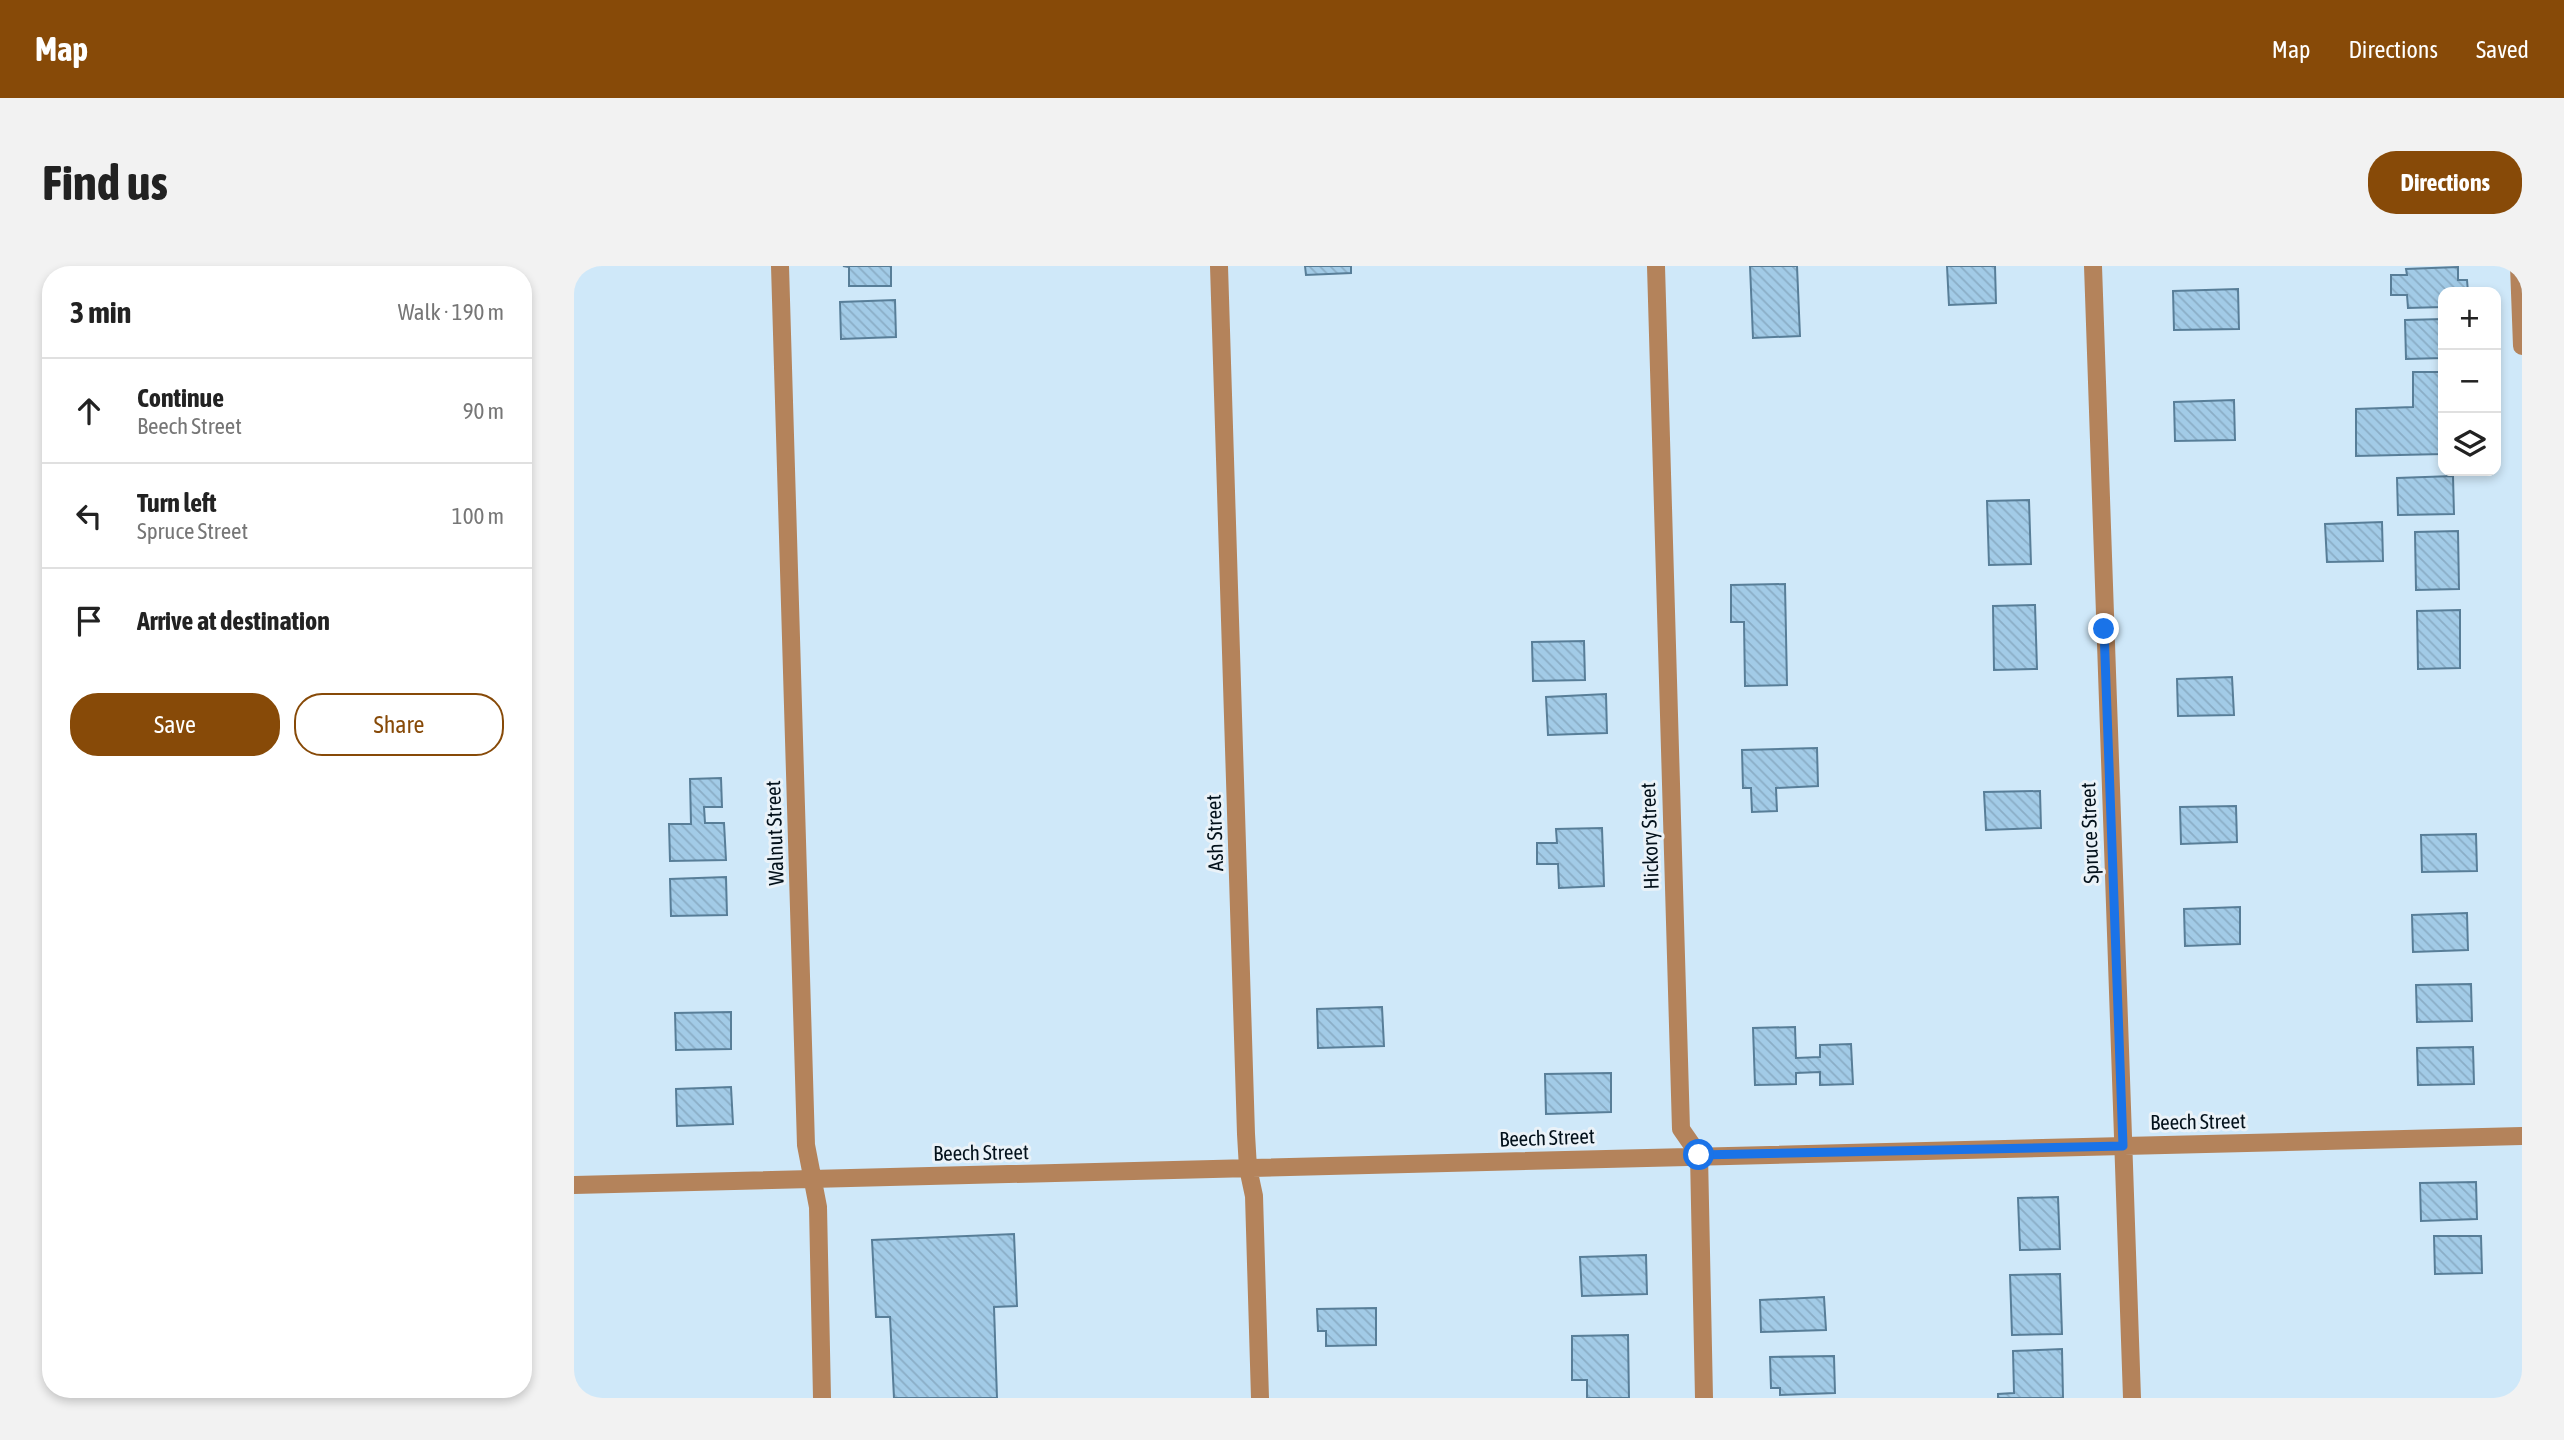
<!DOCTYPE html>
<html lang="en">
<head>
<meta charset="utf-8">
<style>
	:root { --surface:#fff; --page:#f2f2f2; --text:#222; --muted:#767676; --line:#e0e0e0; --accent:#874a08 }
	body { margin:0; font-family:"Asap Condensed",sans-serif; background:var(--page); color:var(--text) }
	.controls { position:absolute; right:21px; top:21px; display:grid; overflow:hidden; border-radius:14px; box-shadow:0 4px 10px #0003 }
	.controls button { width:63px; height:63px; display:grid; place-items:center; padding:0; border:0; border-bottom:2px solid var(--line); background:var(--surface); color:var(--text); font:35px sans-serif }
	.stop { position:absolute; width:21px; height:21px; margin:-16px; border:5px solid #1a73e8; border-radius:50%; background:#fff }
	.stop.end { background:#1a73e8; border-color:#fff; box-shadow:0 2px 7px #0008 }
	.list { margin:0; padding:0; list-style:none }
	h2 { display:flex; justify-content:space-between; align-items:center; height:91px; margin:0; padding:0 28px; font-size:30px }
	h2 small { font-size:23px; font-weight:400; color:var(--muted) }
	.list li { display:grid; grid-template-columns:46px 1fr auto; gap:21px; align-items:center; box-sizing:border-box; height:105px; padding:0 28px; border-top:2px solid var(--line) }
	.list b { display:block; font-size:26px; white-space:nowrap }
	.list p { margin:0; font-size:23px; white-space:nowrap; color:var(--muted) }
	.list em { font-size:23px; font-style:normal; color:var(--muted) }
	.actions { display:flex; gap:14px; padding:21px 28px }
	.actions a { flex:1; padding:16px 0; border:2px solid var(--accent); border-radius:28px; text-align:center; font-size:24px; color:var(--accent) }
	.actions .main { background:var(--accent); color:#fff }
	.icon { flex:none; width:38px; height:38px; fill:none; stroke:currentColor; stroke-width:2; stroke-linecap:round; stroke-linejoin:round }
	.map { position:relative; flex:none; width:1948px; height:1132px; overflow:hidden; border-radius:28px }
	header { display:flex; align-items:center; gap:42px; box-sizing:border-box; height:98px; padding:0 35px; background:var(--accent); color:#fff }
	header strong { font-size:33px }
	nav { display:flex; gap:38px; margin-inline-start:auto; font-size:24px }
	.intro { display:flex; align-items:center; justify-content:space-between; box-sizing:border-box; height:168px; padding:0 42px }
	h1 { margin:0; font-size:49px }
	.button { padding:18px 32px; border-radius:28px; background:var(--accent); color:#fff; font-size:24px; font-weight:700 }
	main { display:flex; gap:42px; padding:0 42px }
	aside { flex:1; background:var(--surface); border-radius:28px; box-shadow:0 4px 10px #0003 }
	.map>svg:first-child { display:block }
	.building { fill:url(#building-back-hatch); stroke:#587e98; stroke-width:2 }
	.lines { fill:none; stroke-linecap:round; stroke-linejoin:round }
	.minor { stroke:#b4835b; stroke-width:18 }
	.route { stroke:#1a73e8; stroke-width:9 }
	.labels { text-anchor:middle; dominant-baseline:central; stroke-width:6; stroke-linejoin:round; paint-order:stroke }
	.street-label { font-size:21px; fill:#03111b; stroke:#eaf2f8 }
</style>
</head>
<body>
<header>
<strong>Map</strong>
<nav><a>Map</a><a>Directions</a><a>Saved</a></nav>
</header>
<div class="intro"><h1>Find us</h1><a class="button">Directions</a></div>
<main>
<aside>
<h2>3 min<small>Walk · 190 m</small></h2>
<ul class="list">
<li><svg class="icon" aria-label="ahead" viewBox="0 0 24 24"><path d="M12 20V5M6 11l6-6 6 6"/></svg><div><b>Continue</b><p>Beech Street</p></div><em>90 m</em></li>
<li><svg class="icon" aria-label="left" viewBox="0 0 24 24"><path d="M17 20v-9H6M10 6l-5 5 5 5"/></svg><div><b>Turn left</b><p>Spruce Street</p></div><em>100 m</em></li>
<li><svg class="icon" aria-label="arrive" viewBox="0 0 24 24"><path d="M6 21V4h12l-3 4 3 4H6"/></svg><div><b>Arrive at destination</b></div></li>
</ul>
<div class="actions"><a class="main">Save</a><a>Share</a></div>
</aside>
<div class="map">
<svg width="1948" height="1132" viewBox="0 0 1948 1132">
	<defs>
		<pattern id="building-back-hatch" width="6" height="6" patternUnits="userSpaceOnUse" patternTransform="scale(1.75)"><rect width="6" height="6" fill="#a2cbe7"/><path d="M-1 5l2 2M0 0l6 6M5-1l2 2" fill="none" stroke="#8aadc6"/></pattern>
	</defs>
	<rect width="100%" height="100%" fill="#cfe8f9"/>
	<path class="building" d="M269 0H317V20H275V1Z
		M731 0H777V7L732 9Z
		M1176 0H1223L1226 70 1179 72Z
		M1373 0H1421L1422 37 1375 39Z
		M1884 1V14H1893L1894 26H1869V41L1834 42 1833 29H1817V9H1833L1832 3Z
		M1664 23 1665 63 1600 64 1599 25Z
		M321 34 322 71 267 73 266 36Z
		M1869 53V92L1832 93 1831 54Z
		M1839 106H1869V188L1782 190V143L1839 141Z
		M1660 134 1661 174 1601 175 1600 136Z
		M1879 210 1880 248 1824 249 1823 212Z
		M1455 234 1457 298 1415 299 1413 235Z
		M1808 256 1809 295 1753 296 1751 258Z
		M1884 265 1885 323 1842 324 1841 266Z
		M1211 318 1213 419 1171 420 1170 356H1157V319Z
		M1461 339 1463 403 1420 404 1419 340Z
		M1886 344V402L1844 403 1843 345Z
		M1010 375 1011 414 959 415 958 376Z
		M1658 411 1660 449 1604 450 1603 413Z
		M1032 428 1033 467 974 469 972 431Z
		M1243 482 1244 520 1202 522 1203 545 1178 546 1177 522H1169L1168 484Z
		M147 512 148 541H130L131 557H150L152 594 96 595 95 558H117L116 513Z
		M1466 525 1467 562 1412 564 1410 526Z
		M1662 540 1663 576 1607 578 1606 541Z
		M1028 562 1030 620 985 622 984 598H963V577H983L982 563Z
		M1902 568 1903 605 1848 606 1847 569Z
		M152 611 153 649 97 650 96 613Z
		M1666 641V678L1611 680 1610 643Z
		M1893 647 1894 684 1839 686 1838 649Z
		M1897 718 1898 755 1843 756 1842 719Z
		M808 741 810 780 744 782 743 743Z
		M157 746V783L102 784 101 747Z
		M1221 761 1222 792 1246 791V779L1277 778 1279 818 1246 819V806L1222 807V818L1181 819 1179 762Z
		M1899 781 1900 818 1844 819 1843 782Z
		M1037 807V846L972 848 971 808Z
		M157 821 159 858 103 860 102 823Z
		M1902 916 1903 953 1847 955 1846 917Z
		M1484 931 1486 983 1446 984 1444 932Z
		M440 968 443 1040 420 1041 423 1132H320L316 1051H302L298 974Z
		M1860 970H1907L1908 1007 1861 1008Z
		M1072 989 1073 1028 1008 1030 1006 991Z
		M1486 1008 1488 1068 1438 1069 1436 1009Z
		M1250 1031 1252 1064 1187 1066 1186 1034Z
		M802 1042V1079L752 1080V1065H744L743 1043Z
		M1054 1069 1055 1132H1013V1114H998V1070Z
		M1488 1083 1489 1132H1424V1128L1440 1127 1439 1085Z
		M1260 1090 1261 1127 1206 1129V1122H1197L1196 1091Z"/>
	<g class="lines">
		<path class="minor" d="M206 0 232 879 244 941 248 1132
			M645 0 672 868 674 902 680 930 686 1132
			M1082 0 1107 863 1125 889 1130 1132
			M1519 0 1558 1132
			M1945 0 1948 80
			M0 919 1948 870"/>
	</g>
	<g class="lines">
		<path class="route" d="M1125 889 1549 880 1530 363"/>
	</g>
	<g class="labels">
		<g class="street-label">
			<text transform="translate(200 567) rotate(-92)">Walnut Street</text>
			<text transform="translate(640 567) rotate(-92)">Ash Street</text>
			<text transform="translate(1515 567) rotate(-92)">Spruce Street</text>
			<text transform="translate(1075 570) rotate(-92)">Hickory Street</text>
			<text transform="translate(1624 855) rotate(-1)">Beech Street</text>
			<text transform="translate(973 871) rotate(-2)">Beech Street</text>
			<text transform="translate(407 886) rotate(-1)">Beech Street</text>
		</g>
	</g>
</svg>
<div class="controls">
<button>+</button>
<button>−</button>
<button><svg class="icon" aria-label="layers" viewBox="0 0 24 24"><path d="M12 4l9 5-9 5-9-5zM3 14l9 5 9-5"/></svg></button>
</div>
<div class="stop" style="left:1125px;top:889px"></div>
<div class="stop end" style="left:1530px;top:363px"></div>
</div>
</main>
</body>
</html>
